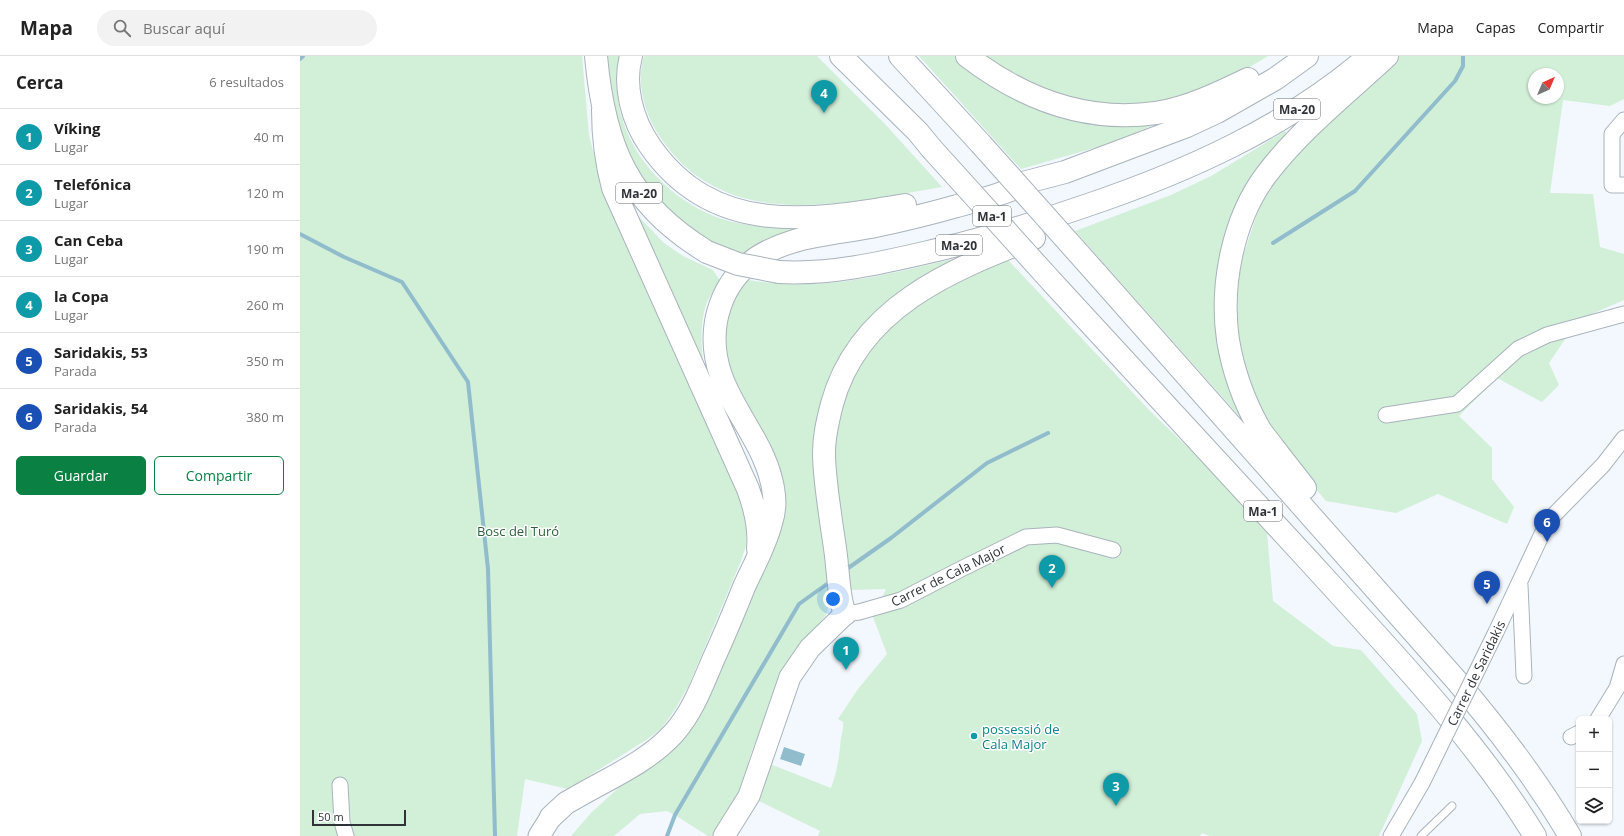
<!DOCTYPE html>
<html lang="es">
<head>
<meta charset="utf-8">
<style>
	:root { --surface:#fff; --page:#f2f2f2; --text:#222; --muted:#767676; --line:#e0e0e0; --accent:#0b8043 }
	body { margin:0; font-family:"Open Sans",sans-serif; background:var(--page); color:var(--text) }
	.controls { position:absolute; right:12px; bottom:12px; display:grid; overflow:hidden; border-radius:6px; box-shadow:0 1px 3px #0004 }
	.controls button { width:36px; height:36px; display:grid; place-items:center; padding:0; border:0; border-bottom:1px solid var(--line); background:var(--surface); color:var(--text); font:20px sans-serif }
	.compass { position:absolute; left:1228px; top:12px; width:36px; height:36px; border-radius:50%; background:var(--surface); box-shadow:0 1px 3px #0004; rotate:44deg }
	.scale { position:absolute; left:12px; bottom:10px; width:94px; box-sizing:border-box; padding-left:4px; border:2px solid #2f3337; border-top:0; font-size:11px; line-height:14px; white-space:nowrap; color:#2f3337; -webkit-text-stroke:3px #fff; paint-order:stroke }
	.you { position:absolute; left:533px; top:543px; width:14px; height:14px; margin:-10px; border:3px solid #fff; border-radius:50%; background:#1a73e8; box-shadow:0 0 0 6px #1a73e833 }
	.badge { display:grid; place-items:center; width:26px; height:26px; border-radius:50%; background:var(--accent); color:#fff; font-size:13px; font-weight:700 }
	.pin { position:absolute; translate:-50% -33px; filter:drop-shadow(0 1px 2px #0008) }
	.pin::after { content:''; position:absolute; top:21px; width:14px; height:12px; background:inherit; clip-path:polygon(0 0,100% 0,50% 100%) }
	.list { margin:0; padding:0; list-style:none }
	h2 { display:flex; justify-content:space-between; align-items:center; height:52px; margin:0; padding:0 16px; font-size:17px }
	h2 small { font-size:13px; font-weight:400; color:var(--muted) }
	.list li { display:grid; grid-template-columns:26px 1fr auto; gap:12px; align-items:center; box-sizing:border-box; height:56px; padding:0 16px; border-top:1px solid var(--line) }
	.list b { display:block; font-size:15px; white-space:nowrap }
	.list p { margin:0; font-size:13px; white-space:nowrap; color:var(--muted) }
	.list em { font-size:13px; font-style:normal; color:var(--muted) }
	.actions { display:flex; gap:8px; padding:12px 16px }
	.actions a { flex:1; padding:9px 0; border:1px solid var(--accent); border-radius:6px; text-align:center; font-size:14px; color:var(--accent) }
	.actions .main { background:var(--accent); color:#fff }
	.icon { flex:none; width:22px; height:22px; fill:none; stroke:currentColor; stroke-width:2; stroke-linecap:round; stroke-linejoin:round }
	.map { position:relative; flex:none; width:1324px; height:780px; overflow:hidden }
	header { display:flex; align-items:center; gap:24px; box-sizing:border-box; height:56px; padding:0 20px; background:var(--surface); border-bottom:1px solid var(--line) }
	header strong { font-size:19px }
	nav { display:flex; gap:22px; margin-inline-start:auto; font-size:14px }
	.search { width:280px; height:36px; background:var(--page); display:flex; align-items:center; gap:10px; box-sizing:border-box; padding:0 14px; border-radius:22px; color:var(--muted); font-size:15px }
	main { display:flex }
	aside { flex:1; background:var(--surface) }
	.map>svg:first-child { display:block }
	.green { fill:#d2efd8; fill-rule:evenodd }
	.water { fill:#90bccc }
	.lines { fill:none; stroke-linecap:round; stroke-linejoin:round }
	.stream { stroke:#90bccc; stroke-width:4 }
	.lane-casing { stroke:#a9b3bc; stroke-width:9 }
	.street-casing { stroke:#a9b3bc; stroke-width:17 }
	.secondary-casing { stroke:#a9b3bc; stroke-width:23 }
	.highway-casing { stroke:#a9b3bc; stroke-width:24 }
	.lane { stroke:#fff; stroke-width:7 }
	.street { stroke:#fff; stroke-width:15 }
	.secondary { stroke:#fff; stroke-width:21 }
	.highway { stroke:#fff; stroke-width:22 }
	.street-bridge-casing { stroke:#a9b3bc; stroke-width:17; stroke-linecap:butt }
	.highway-bridge-casing { stroke:#a9b3bc; stroke-width:24; stroke-linecap:butt }
	.street-bridge { stroke:#fff; stroke-width:15 }
	.highway-bridge { stroke:#fff; stroke-width:22 }
	.culture-dot { fill:#0f9aa8; stroke:#fff; stroke-width:1.5 }
	.labels { text-anchor:middle; dominant-baseline:central; stroke-width:3; stroke-linejoin:round; paint-order:stroke }
	.shield { fill:#fff; stroke:#6d7073; stroke-width:1 }
	.shield-label { font-size:12px; font-weight:bold; fill:#2f3337 }
	.park-label { font-size:13px; fill:#2c603b; stroke:#fff }
	.street-label { font-size:13px; fill:#2f3337; stroke:#fff }
	.culture-label { font-size:13px; fill:#0d838f; stroke:#fff; text-anchor:start }
</style>
</head>
<body>
<header>
<strong>Mapa</strong>
<div class="search"><svg class="icon" aria-label="search" viewBox="0 0 24 24"><circle cx="10" cy="10" r="6"/><path d="M15 15l6 6"/></svg>Buscar aquí</div>
<nav><a>Mapa</a><a>Capas</a><a>Compartir</a></nav>
</header>
<main>
<aside>
<h2>Cerca<small>6 resultados</small></h2>
<ul class="list">
<li><span class="badge" style="background:#0f9aa8">1</span><div><b>Víking</b><p>Lugar</p></div><em>40 m</em></li>
<li><span class="badge" style="background:#0f9aa8">2</span><div><b>Telefónica</b><p>Lugar</p></div><em>120 m</em></li>
<li><span class="badge" style="background:#0f9aa8">3</span><div><b>Can Ceba</b><p>Lugar</p></div><em>190 m</em></li>
<li><span class="badge" style="background:#0f9aa8">4</span><div><b>la Copa</b><p>Lugar</p></div><em>260 m</em></li>
<li><span class="badge" style="background:#1a4fb4">5</span><div><b>Saridakis, 53</b><p>Parada</p></div><em>350 m</em></li>
<li><span class="badge" style="background:#1a4fb4">6</span><div><b>Saridakis, 54</b><p>Parada</p></div><em>380 m</em></li>
</ul>
<div class="actions"><a class="main">Guardar</a><a>Compartir</a></div>
</aside>
<div class="map">
<svg width="1324" height="780" viewBox="0 0 1324 780">
	<rect width="100%" height="100%" fill="#f2f8fe"/>
	<path class="green" d="M0 0H282L289 79 298 115 377 300 440 439 447 466 446 490 441 505 389 629 374 655 361 673 346 684 268 733 225 723 217 780H0Z
		M306 0H319C316 12 316 24 317 36 322 93 364 140 416 161 442 171 471 171 497 171L498 174 466 184 442 199 408 185 390 174 357 144 333 109 314 58Z
		M344 0H517L585 68 642 131C544 147 426 179 360 81 344 57 336 28 344 0Z
		M619 0H654L698 31 861 66 808 88 721 113Z
		M685 0H968C871 61 781 69 685 0Z
		M1099 0H1324V43L1310 50 1263 44 1250 137 1293 138 1300 191 1324 198V244L1278 264 1249 307 1259 329 1242 346 1197 322 1159 360 1192 392V423L1214 451 1207 468 1138 438 1096 457 1026 445 1004 419 965 360 949 323 940 290 937 256 938 226 943 200 958 155 971 129 990 103ZM1234 18H1258V42H1234Z
		M985 75 989 81 921 209 950 372 775 175 871 139 911 120Z
		M334 156 364 187 383 200 413 214 420 225C416 232 410 239 407 246 400 265 401 286 403 305Z
		M706 202 851 356 898 401 967 477 973 545 1033 590 1061 594 1117 658 1122 685 1079 780H910L902 777 900 780H518L520 775 457 744 470 708 531 732C538 713 539 701 541 682 542 676 544 672 543 666L538 663 558 633 587 598 573 561 586 533 551 534C548 506 544 478 540 450 538 429 534 407 536 386 545 284 623 241 706 202Z
		M653 203 655 208 531 326 532 539 526 559 488 606 451 697 439 740 414 780H408L375 759 367 755 340 758 314 780H271L291 757 326 725 355 707 477 478 425 305V261L444 223C516 238 584 219 653 203Z"/>
	<path class="water" d="M484 691 505 698 501 710 480 703Z"/>
	<g class="lines">
		<path class="stream" d="M0 3 3 0
			M0 178 44 201 102 226 168 326 188 513 195 780
			M973 187 1055 135 1155 25 1163 10V0
			M544 515 591 482 687 407 748 377
			M367 780 375 759 499 548 531 525"/>
		<defs>
			<path id="lane" d="M1121 780 1152 750"/>
			<path id="street" d="M1324 64 1312 78V129H1324
				M1086 359 1157 348 1218 293 1247 279 1324 258
				M1220 529 1224 620
				M545 558 559 556 601 544 661 513 726 481 757 479 813 494
				M1196 576 1242 478 1253 460 1303 409 1324 382
				M1298 663 1317 632 1324 608
				M1271 681 1279 677
				M40 729 42 766 46 780
				M1091 780 1122 727"/>
			<path id="secondary" d="M239 780 251 761
				M424 780 449 740 490 621 510 592 545 558"/>
			<path id="highway" d="M296 0C304 90 328 148 407 196
				M331 0C323 30 332 64 350 90 413 181 510 165 605 149
				M541 0 618 76 631 92
				M600 0 680 87
				M667 0C723 43 785 67 856 57 888 52 919 37 948 23
				M303 54C303 81 306 106 313 132L448 433C455 452 460 473 458 493
				M719 128 765 116 887 70 917 56 975 23 1007 0
				M479 216C533 219 585 206 637 194 687 182 736 167 785 150 886 116 987 71 1069 0
				M796 217 1156 624C1198 673 1237 724 1270 780
				M753 227C846 328 939 428 1031 529 1103 608 1179 688 1235 780
				M1005 432C995 419 984 405 973 391 969 385 963 379 959 372 944 345 933 314 928 284 920 229 933 163 966 119 1000 74 1046 38 1087 0
				M545 558C539 543 539 526 537 510 536 495 533 480 531 465 528 442 524 419 524 396 524 379 528 364 532 348 558 252 650 214 734 182
				M251 761 266 747 275 742C309 722 346 707 373 678 392 657 402 630 413 604 424 580 434 556 444 531 453 511 466 488 471 467 474 458 475 448 474 439 467 374 404 337 416 265 420 245 429 226 444 212 478 180 528 179 571 171 600 165 629 158 657 150 684 143 707 137 732 125"/>
		</defs>
		<use href="#lane" class="lane-casing"/>
		<use href="#street" class="street-casing"/>
		<use href="#secondary" class="secondary-casing"/>
		<use href="#highway" class="highway-casing"/>
		<use href="#lane" class="lane"/>
		<use href="#street" class="street"/>
		<use href="#secondary" class="secondary"/>
		<use href="#highway" class="highway"/>
		<defs>
			<path id="street-bridge" d="M1122 727 1196 576"/>
			<path id="highway-bridge" d="M680 87 796 217
				M631 92 753 227
				M407 196 438 208 479 216"/>
		</defs>
		<use href="#street-bridge" class="street-bridge-casing"/>
		<use href="#highway-bridge" class="highway-bridge-casing"/>
		<use href="#street-bridge" class="street-bridge"/>
		<use href="#highway-bridge" class="highway-bridge"/>
	</g>
	<circle class="culture-dot" cx="674" cy="680" r="4"/>
	<g class="labels">
		<g class="shield">
			<rect x="974" y="43" width="46" height="20" rx="3"/>
			<rect x="316" y="127" width="46" height="20" rx="3"/>
			<rect x="673" y="150" width="38" height="20" rx="3"/>
			<rect x="636" y="179" width="46" height="20" rx="3"/>
			<rect x="944" y="445" width="38" height="20" rx="3"/>
		</g>
		<g class="shield-label">
			<text x="997" y="53">Ma-20</text>
			<text x="339" y="137">Ma-20</text>
			<text x="692" y="160">Ma-1</text>
			<text x="659" y="189">Ma-20</text>
			<text x="963" y="455">Ma-1</text>
		</g>
		<g class="park-label">
			<text x="218" y="475">Bosc del Turó</text>
		</g>
		<g class="street-label">
			<text transform="translate(648 519) rotate(-26)">Carrer de Cala Major</text>
			<text transform="translate(1176 617) rotate(-64)">Carrer de Saridakis</text>
		</g>
		<g class="culture-label">
			<text x="682" y="673">possessió de<tspan x="682" dy="15">Cala Major</tspan></text>
		</g>
	</g>
</svg>
<div class="controls">
<button>+</button>
<button>−</button>
<button><svg class="icon" aria-label="layers" viewBox="0 0 24 24"><path d="M12 4l9 5-9 5-9-5zM3 14l9 5 9-5"/></svg></button>
</div>
<svg class="compass" viewBox="-18 -18 36 36"><path d="M0-13l5 13h-10z" fill="#e53935"/><path d="M0 13l5-13h-10z" fill="#767676"/></svg>
<div class="scale">50 m</div>
<div class="you"></div>
<div class="pin badge" style="left:546px;top:614px;background:#0f9aa8">1</div>
<div class="pin badge" style="left:752px;top:532px;background:#0f9aa8">2</div>
<div class="pin badge" style="left:816px;top:750px;background:#0f9aa8">3</div>
<div class="pin badge" style="left:524px;top:57px;background:#0f9aa8">4</div>
<div class="pin badge" style="left:1187px;top:548px;background:#1a4fb4">5</div>
<div class="pin badge" style="left:1247px;top:486px;background:#1a4fb4">6</div>
</div>
</main>
</body>
</html>
